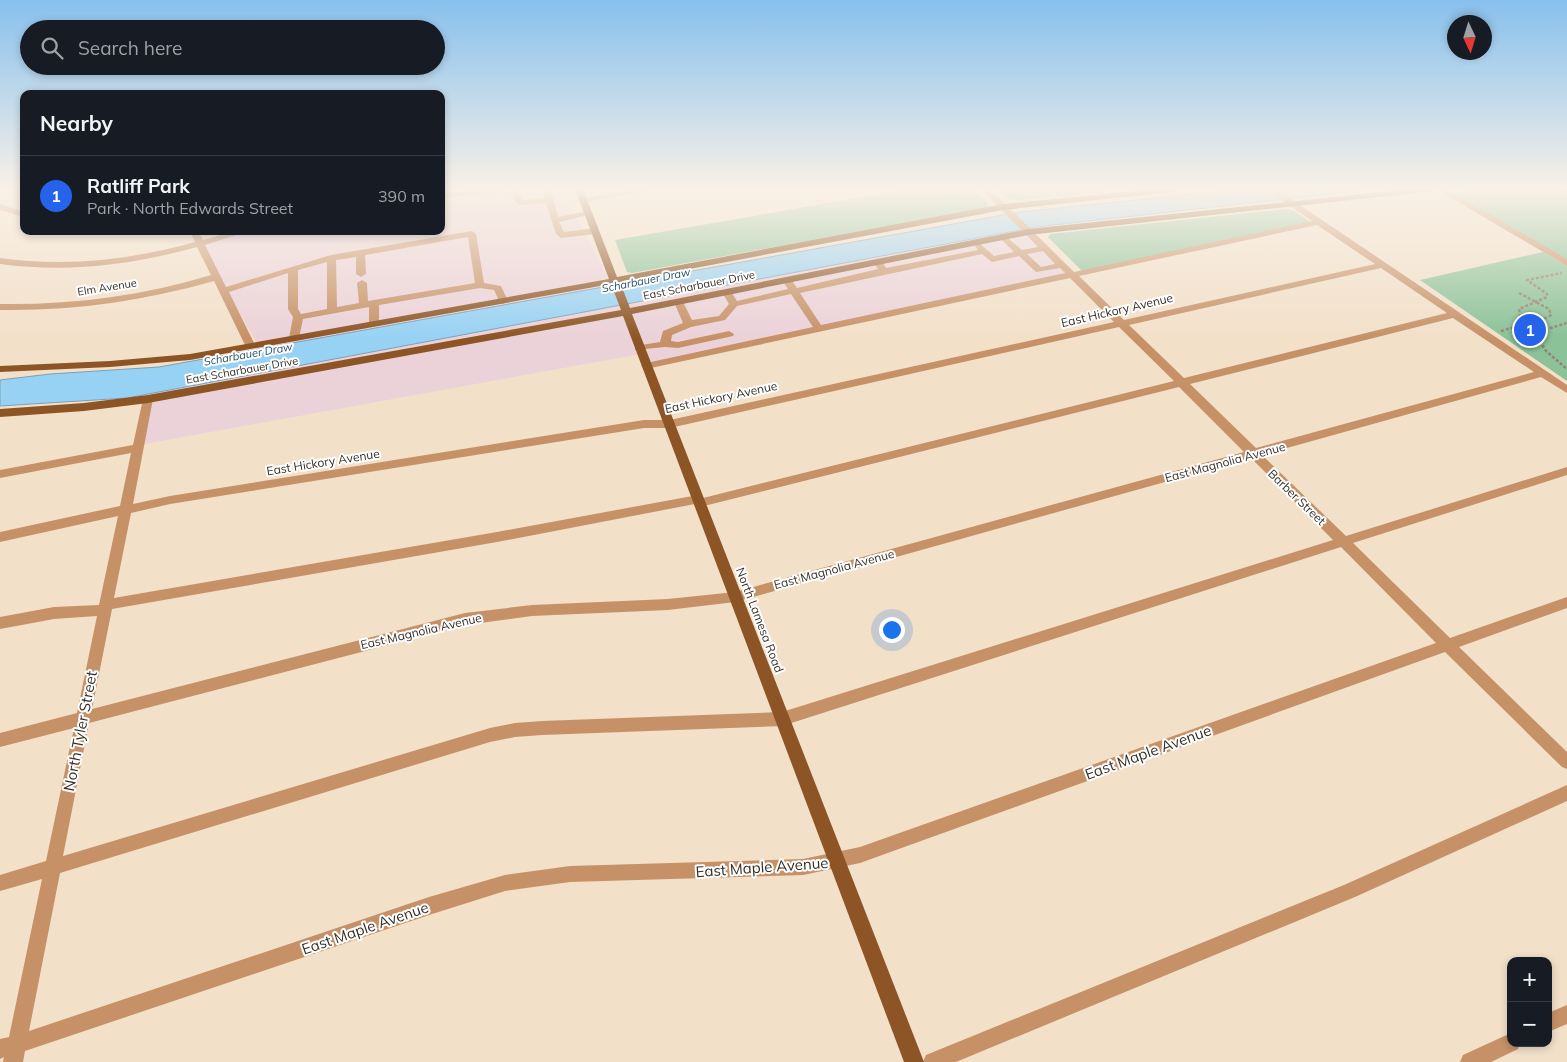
<!DOCTYPE html>
<html lang="en">
<head>
<meta charset="utf-8">
<style>
	:root { --surface:#171b24; --page:#20242c; --text:#f1f3f6; --muted:#9ea1a6; --line:#363941; --accent:#2563eb }
	body { margin:0; font-family:Mulish,sans-serif; background:var(--page); color:var(--text) }
	.controls { position:absolute; right:15px; bottom:15px; display:grid; overflow:hidden; border-radius:10px; box-shadow:0 2px 8px #0003 }
	.controls button { width:45px; height:45px; display:grid; place-items:center; padding:0; border:0; border-bottom:1px solid var(--line); background:var(--surface); color:var(--text); font:25px sans-serif }
	.compass { position:absolute; left:1447px; top:15px; width:45px; height:45px; border-radius:50%; background:var(--surface); box-shadow:0 2px 8px #0003; rotate:176deg }
	.you { position:absolute; left:891px; top:629px; width:18px; height:18px; margin:-12px; border:4px solid #fff; border-radius:50%; background:#1a73e8; box-shadow:0 0 0 8px #1a73e833 }
	.badge { display:grid; place-items:center; width:32px; height:32px; border-radius:50%; background:var(--accent); color:#fff; font-size:16px; font-weight:700 }
	.pin { position:absolute; translate:-50% -50%; border:2px solid #fff; box-shadow:0 1px 5px #0006 }
	.list { margin:0; padding:0; list-style:none }
	h2 { display:flex; justify-content:space-between; align-items:center; height:65px; margin:0; padding:0 20px; font-size:21px }
	h2 small { font-size:16px; font-weight:400; color:var(--muted) }
	.list li { display:grid; grid-template-columns:32px 1fr auto; gap:15px; align-items:center; box-sizing:border-box; height:80px; padding:0 20px; border-top:1px solid var(--line) }
	.list b { display:block; font-size:19px; white-space:nowrap }
	.list p { margin:0; font-size:16px; white-space:nowrap; color:var(--muted) }
	.list em { font-size:16px; font-style:normal; color:var(--muted) }
	.icon { flex:none; width:28px; height:28px; fill:none; stroke:currentColor; stroke-width:2; stroke-linecap:round; stroke-linejoin:round }
	.map { position:relative; flex:none; width:1567px; height:1062px; overflow:hidden }
	.search { position:absolute; background:var(--surface); box-shadow:0 2px 8px #0003; left:20px; top:20px; width:425px; height:55px; display:flex; align-items:center; gap:12px; box-sizing:border-box; padding:0 18px; border-radius:28px; color:var(--muted); font-size:19px }
	.panel { position:absolute; background:var(--surface); box-shadow:0 2px 8px #0003; left:20px; top:90px; width:425px; height:145px; border-radius:10px }
	.map>svg:first-child { display:block }
	.commercial { fill:#ebd2d9 }
	.green { fill:#8bc297 }
	.water { fill:#97d2f5; stroke:#7aa1b7 }
	.lines { fill:none; stroke-linecap:round; stroke-linejoin:round }
	.path { stroke:#908475; stroke-width:2.5; stroke-dasharray:3 2; stroke-linecap:butt }
	.minor { fill:#c69167; fill-rule:evenodd }
	.major { fill:#8d5525; fill-rule:evenodd }
	.labels { text-anchor:middle; dominant-baseline:central; stroke-width:4; stroke-linejoin:round; paint-order:stroke }
	.far-water-label { font-size:11px; font-style:italic; fill:#25516a; stroke:#fff }
	.far-street-label { font-size:11px; fill:#362f27; stroke:#fff }
	.street-label { font-size:12px; fill:#362f27; stroke:#fff }
	.near-street-label { font-size:15px; fill:#362f27; stroke:#fff }
</style>
</head>
<body>
<div class="map">
<svg width="1567" height="1062" viewBox="0 0 1567 1062">
	<rect width="100%" height="100%" fill="#f2e0c9"/>
	<path class="commercial" d="M488 189H561L617 294 1015 220 1070 274 645 363 641 354 139 445 152 381 267 359 219 279 202 243 238 231H441V193Z"/>
	<path class="green" d="M909 189H974L989 204 986 208 632 273 627 272 615 240Z
		M997 189H1129L1019 200 1007 199Z
		M1494 189 1567 190V260L1451 192Z
		M1287 209 1294 211 1311 222 1082 271 1048 237 1050 234Z
		M1543 252 1567 266V381L1420 280Z"/>
	<path class="water" d="M1243 189H1374L1036 227 127 398 0 406V380L50 374 159 367 1020 212Z"/>
	<g class="lines">
		<path class="path" d="M1519 293 1549 309 1551 315 1540 321 1544 330
			M1567 323 1544 330 1541 343 1546 351 1567 369
			M1501 331 1522 325 1519 309 1547 297V294L1527 280 1562 273"/>
		<path class="minor" d="M487 189H521L522 199 524 200 545 198 543 189H551L558 217 588 211 592 214 559 222 564 232 595 228 599 231 595 234 561 238 556 234 546 203 520 205 514 200 513 191 441 198V193Z
			M634 189H653L649 191 583 202 579 200 583 198Z
			M981 189H990L1074 272 1312 221 1266 189H1276L1567 385V393L1541 377 1262 455 1346 536 1567 467V475L1353 543 1450 638 1567 597V608L1459 647 1567 752V769L1562 767 1445 652 860 863 803 875 570 882 505 891 429 915 25 1051 23 1062H3L4 1057 0 1059V1039L9 1037 42 879 0 891V875L46 861 74 728 0 747V733L77 713 97 616 54 619 0 629V617L54 607 99 605 118 516 0 542V532L120 506 131 453 0 478V470L133 445 143 399 148 395 153 399 133 504 170 496 644 420H670L1114 322 1070 278 646 369 641 366 646 363 813 327 791 294 737 306 725 320 691 327 672 335 671 341 678 342 729 331 734 334 733 336 678 348 665 347 635 350V346L660 342 663 331 683 323 674 302 676 300H682L692 320 719 316 729 304 722 292 727 289 730 290 737 301 788 289 782 280 787 277 790 278 797 288 878 269 873 262 878 259 881 260 886 268 978 250 975 246 979 243 994 256 1014 252 999 237 1003 234 1022 250 1038 247ZM1317 225 1375 264 1124 320 1079 276ZM1043 251 1055 264 1041 267 1027 254ZM982 254 992 262 1019 256 1036 272 1060 268 1065 273 821 325 800 293ZM1381 268 1447 313 1184 378 1129 325ZM1453 318 1534 372 1256 448 1190 384ZM1119 327 1174 381 703 498 698 495 497 532 114 598 131 513 170 504 644 428H670ZM1179 387 1244 452 735 592 668 599 532 605 465 613 92 709 112 609 497 542 695 504 700 507ZM1251 458 1333 540 782 712 542 721 515 723 490 728 63 856 89 723 465 625 532 616 668 610 735 602ZM1341 547 1436 643 860 847 803 859 570 866 505 875 429 897 29 1031 60 873 490 742 515 737 542 735 782 726Z
			M1436 189H1446L1567 259V266Z
			M0 204 24 212V217L0 210Z
			M190 231H198L203 240 235 231H249L205 245 226 287 331 255 472 231 476 234 484 283 501 286 508 301 503 304 500 303 494 290 480 288 379 305V324L374 327 369 324V307L303 319 299 338 294 341 289 338 293 317 288 309V273L229 292 255 345 250 348 245 345 214 281C144 301 73 311 0 310V304C72 305 142 296 211 275L197 247C132 265 68 273 0 264V258C67 267 130 260 195 242ZM468 237 475 283 368 301 367 283 362 280 357 283 359 303 337 307 336 260 356 257V274L361 277 366 274 365 255ZM327 262V309L301 314 298 309V270Z
			M1567 785V801L1355 897 956 1062H923L926 1055 1344 885Z
			M1567 1005V1024L1548 1032V1013Z
			M1511 1033V1043H1520L1518 1049 1491 1062H1460L1463 1055Z"/>
		<path class="major" d="M575 189H583L617 277 1003 204 1156 189H1185L1181 191 1003 210 620 282 630 308 1028 229 1411 189H1439L1435 191 1028 235 632 314 924 1062H904L623 316 148 403 84 411 0 417V409L84 403 148 395 621 310 611 284 190 360 110 367 0 372V366L110 361 190 354 609 279Z"/>
	</g>
	<linearGradient id="sky" x2="0" y2="1"><stop stop-color="#87c0ed"/><stop offset="0.56" stop-color="#f9f1e7"/><stop offset="1" stop-color="#f9f1e7" stop-opacity="0"/></linearGradient>
	<rect width="1567" height="338" fill="url(#sky)"/>
	<g class="labels">
		<g class="far-water-label">
			<text transform="translate(646 280) rotate(-11)">Scharbauer Draw</text>
			<text transform="translate(248 354) rotate(-10)">Scharbauer Draw</text>
		</g>
		<g class="far-street-label">
			<text transform="translate(699 285) rotate(-11)">East Scharbauer Drive</text>
			<text transform="translate(107 287) rotate(-9)">Elm Avenue</text>
			<text transform="translate(242 370) rotate(-10)">East Scharbauer Drive</text>
		</g>
		<g class="street-label">
			<text transform="translate(1117 310) rotate(-13)">East Hickory Avenue</text>
			<text transform="translate(721 397) rotate(-12)">East Hickory Avenue</text>
			<text transform="translate(323 462) rotate(-9)">East Hickory Avenue</text>
			<text transform="translate(1225 462) rotate(-15)">East Magnolia Avenue</text>
			<text transform="translate(1297 497) rotate(44)">Barber Street</text>
			<text transform="translate(834 569) rotate(-15)">East Magnolia Avenue</text>
			<text transform="translate(760 620) rotate(69)">North Lamesa Road</text>
			<text transform="translate(421 631) rotate(-13)">East Magnolia Avenue</text>
		</g>
		<g class="near-street-label">
			<text transform="translate(80 731) rotate(-79)">North Tyler Street</text>
			<text transform="translate(1148 752) rotate(-20)">East Maple Avenue</text>
			<text transform="translate(762 867) rotate(-4)">East Maple Avenue</text>
			<text transform="translate(365 928) rotate(-19)">East Maple Avenue</text>
		</g>
	</g>
</svg>
<div class="controls">
<button>+</button>
<button>−</button>
</div>
<svg class="compass" viewBox="-18 -18 36 36"><path d="M0-13l5 13h-10z" fill="#e53935"/><path d="M0 13l5-13h-10z" fill="#9ea1a6"/></svg>
<div class="you"></div>
<div class="pin badge" style="left:1530px;top:330px">1</div>
<div class="search"><svg class="icon" aria-label="search" viewBox="0 0 24 24"><circle cx="10" cy="10" r="6"/><path d="M15 15l6 6"/></svg>Search here</div>
<section class="panel">
<h2>Nearby<small></small></h2>
<ul class="list">
<li><span class="badge">1</span><div><b>Ratliff Park</b><p>Park · North Edwards Street</p></div><em>390 m</em></li>
</ul>
</section>
</div>
</body>
</html>
